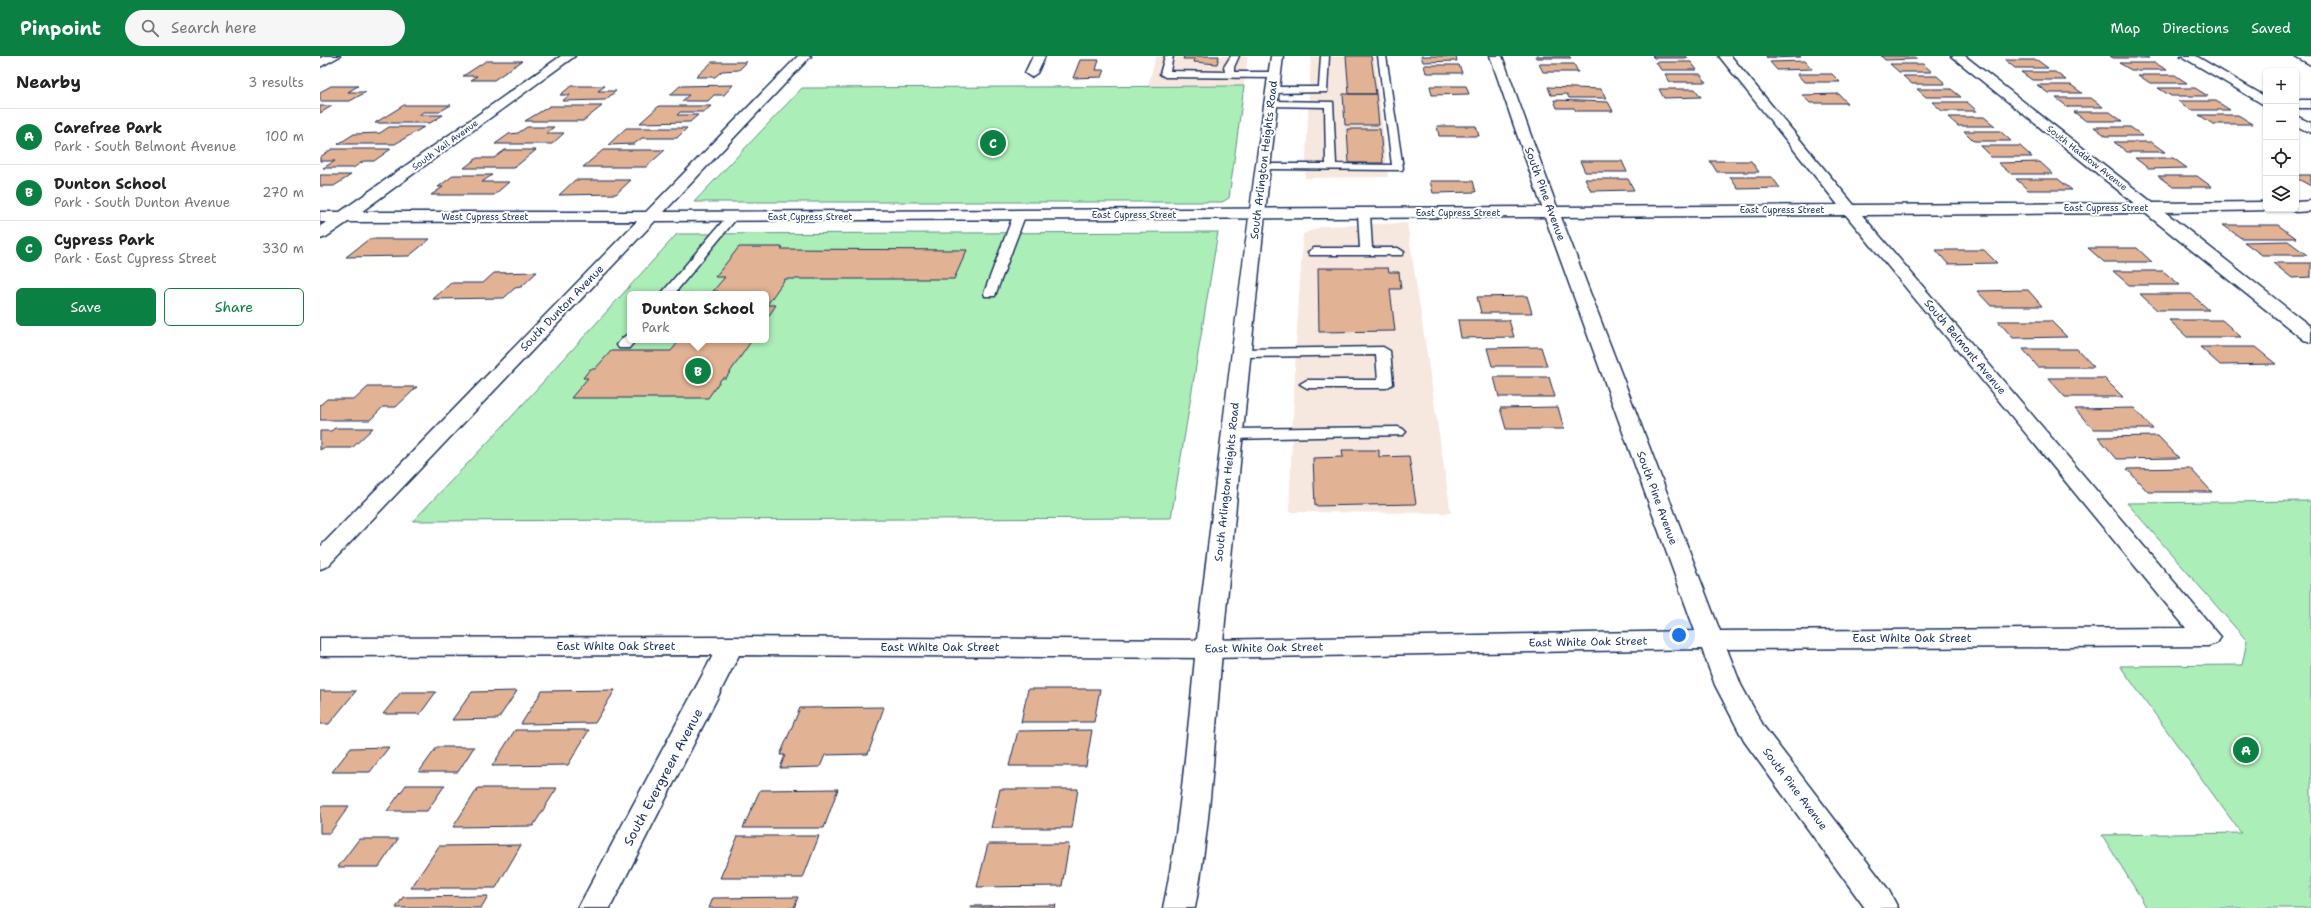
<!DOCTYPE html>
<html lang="en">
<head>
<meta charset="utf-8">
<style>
	:root { --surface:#fff; --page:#f6f6f6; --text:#222; --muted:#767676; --line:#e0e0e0; --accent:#0b8043 }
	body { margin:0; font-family:"Shantell Sans",sans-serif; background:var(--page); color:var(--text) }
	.controls { position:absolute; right:12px; top:12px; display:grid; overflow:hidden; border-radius:6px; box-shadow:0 1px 3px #0004 }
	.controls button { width:36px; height:36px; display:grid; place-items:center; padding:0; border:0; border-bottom:1px solid var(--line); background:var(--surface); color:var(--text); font:20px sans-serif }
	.you { position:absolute; left:1359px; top:579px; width:14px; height:14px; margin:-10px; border:3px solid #fff; border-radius:50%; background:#1a73e8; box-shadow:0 0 0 6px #1a73e833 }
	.badge { display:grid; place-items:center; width:26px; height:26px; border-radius:50%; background:var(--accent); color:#fff; font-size:13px; font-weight:700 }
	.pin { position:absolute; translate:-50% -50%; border:2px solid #fff; box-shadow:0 1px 4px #0006 }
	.popup { position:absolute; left:307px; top:235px; width:142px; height:52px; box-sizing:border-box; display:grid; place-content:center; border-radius:6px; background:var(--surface); filter:drop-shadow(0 1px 3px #0005); font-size:13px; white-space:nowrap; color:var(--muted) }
	.popup b { font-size:15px; color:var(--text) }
	.popup::after { content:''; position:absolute; left:50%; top:100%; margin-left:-8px; border:8px solid transparent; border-top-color:var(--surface) }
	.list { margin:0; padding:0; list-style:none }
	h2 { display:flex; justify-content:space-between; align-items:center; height:52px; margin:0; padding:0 16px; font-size:17px }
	h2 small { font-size:13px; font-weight:400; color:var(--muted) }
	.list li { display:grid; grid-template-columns:26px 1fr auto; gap:12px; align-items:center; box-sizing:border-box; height:56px; padding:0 16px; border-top:1px solid var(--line) }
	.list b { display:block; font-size:15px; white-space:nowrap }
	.list p { margin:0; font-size:13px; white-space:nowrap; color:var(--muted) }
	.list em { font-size:13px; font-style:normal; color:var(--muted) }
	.actions { display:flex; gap:8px; padding:12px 16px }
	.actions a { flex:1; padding:9px 0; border:1px solid var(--accent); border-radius:6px; text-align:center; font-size:14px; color:var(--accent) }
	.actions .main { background:var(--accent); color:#fff }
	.icon { flex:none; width:22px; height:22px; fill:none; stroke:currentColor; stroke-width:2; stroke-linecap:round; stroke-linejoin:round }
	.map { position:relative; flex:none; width:1991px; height:852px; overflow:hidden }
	header { display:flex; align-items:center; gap:24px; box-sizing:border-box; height:56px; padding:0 20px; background:var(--accent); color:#fff }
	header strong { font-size:19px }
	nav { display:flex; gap:22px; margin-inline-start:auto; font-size:14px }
	.search { width:280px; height:36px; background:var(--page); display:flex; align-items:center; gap:10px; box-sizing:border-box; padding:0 14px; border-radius:22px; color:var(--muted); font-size:15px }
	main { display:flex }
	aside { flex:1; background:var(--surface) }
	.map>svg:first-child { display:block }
	.built { fill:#f6e8df }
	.green { fill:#aceeb7; stroke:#648e8a; fill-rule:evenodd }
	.building { fill:#e1b293; stroke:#1b2f5e }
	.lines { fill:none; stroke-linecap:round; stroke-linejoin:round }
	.lane-casing { stroke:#1b2f5e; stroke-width:3 }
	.street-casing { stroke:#1b2f5e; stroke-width:3 }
	.secondary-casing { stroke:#1b2f5e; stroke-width:3 }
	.lane { fill:#fff; fill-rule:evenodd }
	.street { fill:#fff; fill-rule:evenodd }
	.secondary { fill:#fff; fill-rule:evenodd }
	.labels { text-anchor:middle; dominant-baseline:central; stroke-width:4; stroke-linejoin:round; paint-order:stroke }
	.far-street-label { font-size:9px; fill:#1b2f5e; stroke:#fff }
	.street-label { font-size:11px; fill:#1b2f5e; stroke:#fff }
	.near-street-label { font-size:13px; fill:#1b2f5e; stroke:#fff }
</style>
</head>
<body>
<header>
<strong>Pinpoint</strong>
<div class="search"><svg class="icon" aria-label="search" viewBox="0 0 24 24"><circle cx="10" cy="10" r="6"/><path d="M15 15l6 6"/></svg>Search here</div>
<nav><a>Map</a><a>Directions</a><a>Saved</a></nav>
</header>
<main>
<aside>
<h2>Nearby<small>3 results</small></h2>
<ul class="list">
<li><span class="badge">A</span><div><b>Carefree Park</b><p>Park · South Belmont Avenue</p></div><em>100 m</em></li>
<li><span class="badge">B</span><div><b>Dunton School</b><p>Park · South Dunton Avenue</p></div><em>270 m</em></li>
<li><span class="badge">C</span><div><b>Cypress Park</b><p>Park · East Cypress Street</p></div><em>330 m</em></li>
</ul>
<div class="actions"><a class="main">Save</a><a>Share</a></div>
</aside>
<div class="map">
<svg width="1991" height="852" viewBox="0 0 1991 852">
	<rect width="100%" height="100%" fill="#fff"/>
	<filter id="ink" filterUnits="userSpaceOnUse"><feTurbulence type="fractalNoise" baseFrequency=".025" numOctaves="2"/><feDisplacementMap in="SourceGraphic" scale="8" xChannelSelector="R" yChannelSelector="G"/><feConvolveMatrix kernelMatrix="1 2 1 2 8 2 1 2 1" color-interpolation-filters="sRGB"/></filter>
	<g filter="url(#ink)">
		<path class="built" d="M836 0H928L924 30H828Z
			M991 0H1055L1068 121 985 122Z
			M1087 167 1131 457 969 456 976 289 983 178 1003 170Z"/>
		<path class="green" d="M924 30 909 142 902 146H374L482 32Z
			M898 176 851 462 93 465 184 369 357 178ZM310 238H446V284H310Z
			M1991 445V852H1827L1782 779 1921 777 1800 610 1922 609 1927 585 1807 447Z"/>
		<path class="building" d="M864 0H899L897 8 874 6 875 3H863Z
			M1026 0H1051L1056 38H1029Z
			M1101 0H1136L1137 5 1103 6Z
			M1215 0H1249L1251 2H1216Z
			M1332 0H1366L1368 2H1334Z
			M1446 0H1480L1481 1 1447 2Z
			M1561 0H1593L1597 3 1565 4Z
			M1790 0H1825L1829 2H1793Z
			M760 4H779L776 14H785L782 21 753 22Z
			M1685 4H1717L1728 12H1695Z
			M166 5H202L174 24H151L157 20H143Z
			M1485 5 1492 13 1457 14 1450 6Z
			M392 6H427L419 14 402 15 395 21H376Z
			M1336 6H1371L1377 14H1341Z
			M1799 7H1835L1847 14H1811Z
			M1219 8H1254L1258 16H1223Z
			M1570 8H1603L1612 16H1579Z
			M1104 9H1139L1142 17H1106Z
			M1701 16H1735L1746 24H1712Z
			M1345 18H1380L1386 26H1350Z
			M1477 18H1512L1520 26H1484Z
			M1818 19H1855L1867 27H1830Z
			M1583 20H1617L1626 28H1592Z
			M413 29 404 39H394L388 45H362L369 39H350L360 30Z
			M1717 29H1751L1762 37H1728Z
			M11 30H38L28 36H46L30 45H0V36Z
			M251 30H285L278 35H296L285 44 242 45 250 39H240Z
			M1110 30H1146L1149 38 1112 39Z
			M1228 31 1281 33 1286 42H1249L1247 38 1231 39Z
			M1838 32H1875L1888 40H1851Z
			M1339 33H1375L1381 41 1344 42Z
			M1597 33H1631L1641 41H1606Z
			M1023 38H1056L1059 69H1025Z
			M1519 38 1527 47H1490L1482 39Z
			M1736 42H1771L1783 51H1748Z
			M1234 44 1288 46 1293 55H1256L1254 52H1237Z
			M1858 45H1896L1910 54H1871Z
			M1612 46H1647L1657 55H1622Z
			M84 49H131L119 56H103L99 59H123L110 67H55Z
			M0 50H12L0 57Z
			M230 50H282L263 65H205Z
			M339 50H391L384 56H360L357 59H378L370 66 320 67Z
			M1754 56H1790L1802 65H1766Z
			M1879 59H1918L1933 68H1893Z
			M1628 61H1664L1675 70H1638Z
			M1117 70H1156L1159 80H1119Z
			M69 71H104L75 88H18L34 78 60 77Z
			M207 71H234L226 77H244L232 88H175L189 78 198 77Z
			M1774 71H1810L1823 80H1786Z
			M306 72H367L357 82H322L314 88 288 89Z
			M1027 73H1060L1063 107H1029Z
			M1644 75H1680L1691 85H1654Z
			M1794 86H1831L1845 96H1807Z
			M1660 90H1700L1712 101H1671Z
			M12 93H71L54 105H44L33 112H3L15 105H0V101Z
			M185 94H216L194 112H144L157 102H174Z
			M283 94H345L326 111H263Z
			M1815 102H1853L1867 112 1829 113Z
			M1260 105H1302L1307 116H1265Z
			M1390 105H1431L1439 116H1397Z
			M1720 106 1733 118H1691L1678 107Z
			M0 119H31L14 130H0Z
			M134 119H172L162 126H189L174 139H111L123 131H118Z
			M1976 119H1991V130L1976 122Z
			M1838 120H1877L1892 131H1853Z
			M1410 121H1452L1460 132 1418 133Z
			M1265 123H1308L1314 134 1271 135Z
			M1696 123H1738L1752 134H1708Z
			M255 124H311L296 138 239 139Z
			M1110 125H1153L1156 136 1113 137Z
			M1903 169H1958L1976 182H1921Z
			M49 183H110L89 200 26 201Z
			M1968 185 1987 199H1942L1924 186Z
			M419 191H463L461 193 647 194 634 223H465L447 249H456L446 264V238H396L398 235H393L405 221H395Z
			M1768 192H1817L1832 206H1784Z
			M1616 194H1664L1677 207 1628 208Z
			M1953 207H1991V221L1972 222Z
			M998 212H1068L1069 216H1079L1081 233H1070L1075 275 999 276Z
			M1793 215H1843L1860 229H1809Z
			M217 216 201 231 195 232 184 242 113 243 131 227H163L174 217Z
			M1708 234 1722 250H1671L1657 235Z
			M1820 238H1871L1889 254H1837Z
			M1207 240 1212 257H1161L1157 241Z
			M1138 264H1189L1194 281 1141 282Z
			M1849 264H1902L1921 281H1867Z
			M1678 265H1731L1747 281 1693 282Z
			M360 284H432L406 322H402L388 342H251L268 322H263L270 313H275L291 295H351Z
			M1221 291 1227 310H1172L1167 292Z
			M1880 291H1935L1956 308 1900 309Z
			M1703 293H1757L1774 311H1718Z
			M1174 321H1229L1235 341H1179Z
			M1728 322H1784L1803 341H1745Z
			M48 331H97L76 351H63L50 364H0V349L7 343H35Z
			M1238 351 1244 373H1186L1180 352Z
			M1814 352 1833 373H1773L1755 353Z
			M15 372H53L32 392H3L0 394V375H11Z
			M1838 380 1859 402 1797 403 1778 381Z
			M1022 394H1059V401L1089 400 1096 448 995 450 993 402 1023 401Z
			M1870 412 1892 436H1828L1807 413Z
			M708 633H780L774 666H701Z
			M295 634 275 667 201 668 222 635Z
			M0 635H36L9 668H0Z
			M197 635 178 663 132 664 152 636Z
			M81 636H116L100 658H63Z
			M564 651 548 698 505 699 500 711 460 712 465 699H460L480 652Z
			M195 674H269L248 709 172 710Z
			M772 674 766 710H689L698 675Z
			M69 691 50 716H12L31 692Z
			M117 691H154L138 716H99Z
			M86 729H125L107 755H67Z
			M158 732H237L213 770 133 771Z
			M518 733 504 772H423L440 734Z
			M680 733H758L752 772H671Z
			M0 750H29L10 777H0Z
			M418 780H499L483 822H400Z
			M39 783H78L59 811H18Z
			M668 788H749L742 830 657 831Z
			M201 789 176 832H91L119 790Z
			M168 840 161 852H76L83 841Z
			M478 841 474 852H389L393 842Z
			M736 849 735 852H650V850Z"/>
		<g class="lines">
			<defs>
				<path id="lane" d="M845 0H853L850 15 905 16 904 11 911 0H919L914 11V16H955L960 19 955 22 845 21 840 18Z
					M1001 0H1009L1007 36 953 37 948 34 953 31H999Z
					M1058 0H1066L1083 112 1082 114 939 113V109L943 108H1006L1005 51 948 50 946 48 951 45 1013 46 1016 108 1072 109Z
					M1044 155 1050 158 1052 192H1078L1084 196 1082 199H990L988 196 994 192H1040L1038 158Z
					M699 157 705 160 676 237 675 240H665L664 237 693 160Z
					M412 158 418 161 416 163 354 238H341L408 159Z
					M310 278V284L315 285 309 292H299L297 289C301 284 304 279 310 278Z
					M1063 291 1070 295 1073 328 1066 332H987L980 328 987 324H1058L1056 299 922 301 915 297 922 293Z
					M1078 371 1083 373 1086 376 1083 379 913 383 908 381 905 378 908 375 913 373Z"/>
				<path id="street" d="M5 0H20L0 11V2Z
					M241 0H255L41 156H326L478 0H491L344 156 1222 151 1170 0H1182L1237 151 1518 149 1399 0H1411L1534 149 1814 147 1631 0H1645L1833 147 1946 146V153L1952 154 1845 156 1991 271V286L1984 284 1825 157 1542 159 1901 581 1897 587 1888 590 1407 593 1421 629 1444 671 1568 833 1578 852H1545L1424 685 1395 629 1382 593 889 602 419 599 290 852H258L393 599 0 600V582L411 581 889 584 1375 575 1225 161 335 165 8 510 0 513V491L317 165 28 166 6 181 0 183V170L7 166H0V156H20ZM1526 159 1866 572 1400 575 1241 161Z
					M713 0H725L717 17 711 21 705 17Z
					M1861 0H1876L1946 41V50Z
					M1975 0H1991V9Z
					M1976 44H1991V52H1976Z
					M1976 60 1991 67V77L1976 70Z
					M1991 145V155L1976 156 1970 153H1976V146Z"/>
				<path id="secondary" d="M951 0H963C940 188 923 377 905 565 895 661 893 758 875 852H843C863 758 868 661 879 565 902 377 924 188 951 0Z"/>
			</defs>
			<use href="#lane" class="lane-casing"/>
			<use href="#street" class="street-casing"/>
			<use href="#secondary" class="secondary-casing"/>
			<use href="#lane" class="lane"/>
			<use href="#street" class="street"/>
			<use href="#secondary" class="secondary"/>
		</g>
	</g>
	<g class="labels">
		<g class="far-street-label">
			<text transform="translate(125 89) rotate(-36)">South Vail Avenue</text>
			<text transform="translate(1767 102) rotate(38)">South Haddow Avenue</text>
			<text x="1786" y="152">East Cypress Street</text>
			<text x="1462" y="154">East Cypress Street</text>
			<text x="1138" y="157">East Cypress Street</text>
			<text x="814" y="159">East Cypress Street</text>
			<text x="165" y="161">West Cypress Street</text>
			<text x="490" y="161">East Cypress Street</text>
		</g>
		<g class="street-label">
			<text transform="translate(944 104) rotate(-83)">South Arlington Heights Road</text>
			<text transform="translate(1225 138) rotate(70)">South Pine Avenue</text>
			<text transform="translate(242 252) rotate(-46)">South Dunton Avenue</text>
			<text transform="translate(1645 291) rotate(50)">South Belmont Avenue</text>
			<text transform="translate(907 426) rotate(-84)">South Arlington Heights Road</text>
			<text transform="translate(1337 442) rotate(70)">South Pine Avenue</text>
			<text x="1592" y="582">East White Oak Street</text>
			<text transform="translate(1268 586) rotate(-1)">East White Oak Street</text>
			<text x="296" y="590">East White Oak Street</text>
			<text x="620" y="591">East White Oak Street</text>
			<text transform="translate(944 592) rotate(-1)">East White Oak Street</text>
			<text transform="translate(1475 733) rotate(53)">South Pine Avenue</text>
		</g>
		<g class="near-street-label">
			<text transform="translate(343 721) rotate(-62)">South Evergreen Avenue</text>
		</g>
	</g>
</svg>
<div class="controls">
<button>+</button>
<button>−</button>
<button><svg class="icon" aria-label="locate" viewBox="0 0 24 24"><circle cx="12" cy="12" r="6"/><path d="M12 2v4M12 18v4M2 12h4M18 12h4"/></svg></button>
<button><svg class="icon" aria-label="layers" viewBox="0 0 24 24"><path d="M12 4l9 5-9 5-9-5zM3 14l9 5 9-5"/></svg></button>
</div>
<div class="you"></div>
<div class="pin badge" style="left:1926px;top:694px">A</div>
<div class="pin badge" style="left:378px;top:315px">B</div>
<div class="popup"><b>Dunton School</b>Park</div>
<div class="pin badge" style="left:673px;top:87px">C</div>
</div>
</main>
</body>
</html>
